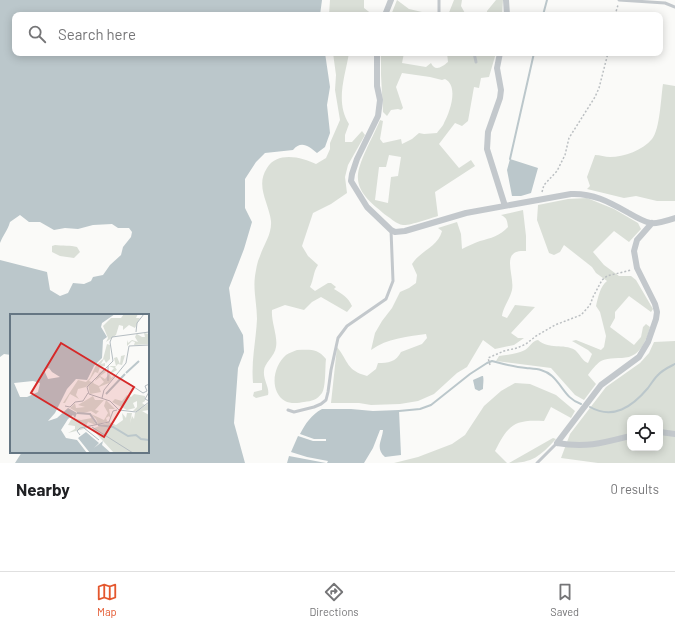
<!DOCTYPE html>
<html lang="en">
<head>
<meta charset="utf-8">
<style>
	:root { --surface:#fff; --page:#f2f2f2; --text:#202124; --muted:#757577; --line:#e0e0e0; --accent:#e4572e }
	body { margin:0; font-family:Barlow,sans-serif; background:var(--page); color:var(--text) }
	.controls { position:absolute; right:12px; bottom:12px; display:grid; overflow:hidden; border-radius:8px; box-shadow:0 2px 10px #0003 }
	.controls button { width:36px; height:36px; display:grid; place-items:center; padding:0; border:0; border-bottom:1px solid var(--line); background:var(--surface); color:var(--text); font:20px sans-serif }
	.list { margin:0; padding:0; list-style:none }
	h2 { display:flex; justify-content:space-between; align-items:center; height:52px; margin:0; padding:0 16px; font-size:17px }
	h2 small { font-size:13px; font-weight:400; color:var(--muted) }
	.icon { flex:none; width:22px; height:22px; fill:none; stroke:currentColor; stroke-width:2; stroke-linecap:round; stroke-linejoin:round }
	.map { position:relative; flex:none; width:675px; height:463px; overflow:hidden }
	.search { position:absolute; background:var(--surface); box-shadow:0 2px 10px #0003; left:12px; right:12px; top:12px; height:44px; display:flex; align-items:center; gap:10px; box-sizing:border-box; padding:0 14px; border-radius:8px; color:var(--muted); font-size:15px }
	.sheet { height:108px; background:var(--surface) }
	nav { display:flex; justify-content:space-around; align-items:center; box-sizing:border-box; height:56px; border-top:1px solid var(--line); background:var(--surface); font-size:11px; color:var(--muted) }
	nav a { display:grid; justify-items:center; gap:2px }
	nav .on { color:var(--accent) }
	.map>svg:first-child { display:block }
	.green { fill:#dadfd7; fill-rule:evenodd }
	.water { fill:#bbc7cb }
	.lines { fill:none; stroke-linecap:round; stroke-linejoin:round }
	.stream { stroke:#bbc7cb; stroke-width:2 }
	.path { stroke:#bbbfc2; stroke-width:1.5; stroke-dasharray:2 2; stroke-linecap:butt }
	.lane { stroke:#c3c8cc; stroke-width:3 }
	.street { stroke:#c3c8cc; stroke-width:6 }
	.inset-river { fill:none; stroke:#bbc7cb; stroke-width:2 }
	.inset-road { fill:none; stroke:#b5bdc2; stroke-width:1 }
	.view { fill:#d62828; fill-opacity:0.15; stroke:#d62828; stroke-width:2 }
	.inset-edge { fill:none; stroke:#657683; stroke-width:2 }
</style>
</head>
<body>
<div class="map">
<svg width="675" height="463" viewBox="0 0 675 463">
	<rect width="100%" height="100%" fill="#fafaf8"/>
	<path class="green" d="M330 0H364V8L373 15H329Z
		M397 0 409 9 422 12V15H391Z
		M454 0H462L461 6 466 15H448Z
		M496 0H503L502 15H487V11Z
		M333 53H349C345 77 335 102 349 124L345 135V142H352L362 131 365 135 348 165 345 177 347 193 331 204 313 213 302 246 308 256 318 265C313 272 314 279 310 287L315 291 328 283H331L336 287 334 289C342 294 348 297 352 306L347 312 321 297 312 302 304 310 285 305 272 310C271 322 278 336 276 347 275 356 264 363 264 371 263 380 270 388 268 395L256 398 253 396 254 392 262 390V383H253C251 361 256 341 257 319 257 305 253 290 255 276 256 270 257 262 260 256 264 244 272 234 271 221 269 203 255 186 267 168 277 151 302 157 316 164L326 158 330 149V143L340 120 335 90 336 75Z
		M381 53H404L402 63 426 67 431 63C435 72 442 67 448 62L447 53H496L489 77 481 78 479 88 474 87 468 121 462 126 455 123 439 144 459 168 471 160 475 166 435 192 438 216C431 218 409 226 403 225 396 224 392 219 387 216 374 205 356 193 358 174 360 159 374 135 380 120L383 121 380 139 383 143 401 139 402 144 412 139 419 133 424 134 437 133C439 130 443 126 444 123 450 112 459 86 445 79L442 80 430 77 402 73 396 87 403 108 401 110 398 109 391 110 387 116 383 112 381 75ZM389 155 401 157 398 176 391 177 388 203 375 200 379 167H386Z
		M663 84 675 86V201H657L636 196 624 198 587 189 590 186 587 177 595 155C600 155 605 157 610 157 624 157 643 150 652 139 660 130 661 96 663 84Z
		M587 198 614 209 638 223 641 229 629 242 614 231 593 252 604 265 619 276H631L636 280 653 309 651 312 629 296 615 312V318L610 327 634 345 641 337 643 327 646 324 650 327C647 338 642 353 629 357 620 359 609 357 601 361 596 364 591 371 588 375L596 384 584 400 575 395 551 368 496 361 499 356C507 355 517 354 525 350 530 347 532 341 538 340 549 350 563 343 575 350 580 354 582 361 588 363L592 354 588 350 572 341 576 340 601 350 604 347 606 336 600 312 596 306C598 298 600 286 607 281L596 273 592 267 564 245 560 252 554 255 549 253 537 220 538 205 568 199Z
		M523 210 526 236V251C499 249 515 275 512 290 510 299 503 307 502 316L507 318 515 305 535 307 511 333 518 338H524L514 345 495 349 483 340 467 367 457 373 434 394 418 401 400 404 371 405 359 403H331L337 347C349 362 346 370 367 376L376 369 378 363C388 363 396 362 401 352L422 344 427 338 426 334C406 337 388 338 371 350L375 333 382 321 392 308 400 292 409 288 416 283 417 275 412 264C420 251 438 247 442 231L438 228 457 222 461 234 462 249C468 246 474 243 480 241 491 238 500 236 508 227 507 220 507 218 501 215Z
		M55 245C62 246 71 245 77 247L80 252 74 258 60 256 52 252V246Z
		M675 341V463H598L561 458 570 434 606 387 640 363 649 353 654 342ZM630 418H660V448H630Z
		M297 350C310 350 317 348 326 359 325 367 326 387 322 393 317 400 312 401 304 402 299 403 290 404 285 401 269 391 273 366 286 355 289 353 294 351 297 350Z
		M515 383 530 384 556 395 575 411 571 418 551 407 544 421C514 419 508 425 495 451L507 463H394L418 457 452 444 465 435 484 406 501 391Z
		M553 438 556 439C540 456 533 463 509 463Z"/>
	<path class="water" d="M0 0H322L320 15H15V53H325L330 87 327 105 330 133 325 147 317 153C309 146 301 140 293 150L265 153 256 162 245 179V208L252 222 244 249 229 288 233 317 243 335 244 352 238 368 234 423 245 463H15L22 452H148V315H11V355L4 354 0 357V260L47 272 50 290 60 296 68 293 73 283 84 284 91 281 93 277 103 275 110 265 121 255 123 247 131 237 132 232 129 228H118L112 224 93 225 78 229 65 228 54 230 40 222H29L20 215 10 222C8 230 3 235 0 243Z
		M510 159 538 168 531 193 521 196H512L507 170Z
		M482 376H483C484 380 483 384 483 389L479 391 475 389 473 380Z
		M322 409H351L373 411 399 410 401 455 385 457C375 448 382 441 383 430H380L373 448 364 463H327L328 461 307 457 291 452 298 436 313 441H326V439H314L300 434C306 423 311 415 322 409Z
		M289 456 326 463H287Z"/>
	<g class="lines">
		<path class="stream" d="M543 15 547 0
			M510 159 534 53
			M590 407C613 420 632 407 648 388 651 384 654 379 657 376 662 370 669 367 675 364
			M399 411 420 409 431 405 470 374 487 363 492 361C503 364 514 367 526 368 535 369 545 369 552 376 563 386 566 399 581 404"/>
		<path class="path" d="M615 15 618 5
			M542 192 544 185 557 171 565 155 569 138 595 97 599 88 608 53
			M490 365 488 358 504 351 517 348 526 344 536 336 555 325 581 315 590 305 593 297 602 280 607 276 631 270"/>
		<path class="lane" d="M439 0V13L443 15
			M619 0 665 3 675 7
			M474 53 476 62
			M288 410 294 412 314 407 321 404 326 400 328 392 331 370 338 338 347 326 386 299 393 281 391 230
			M537 463 557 443"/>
		<path class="street" d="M506 0 507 15
			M385 15 391 0
			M377 53V86L380 100 378 116 357 159 352 174 351 181 367 207 391 230 395 232 405 231 466 213 571 194C593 193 609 202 627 212 634 216 642 221 650 223 657 224 669 220 675 218
			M500 53 497 68 501 90 500 98 488 132 487 149 505 206
			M660 432 675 434
			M557 443 601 385 639 357 648 342 656 319 657 312 655 304 637 268 634 251 637 240 652 223
			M557 443C586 448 603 443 630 436"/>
	</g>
	<g transform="translate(10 314)">
		<rect width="139" height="139" fill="#fafaf8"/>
		<path d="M114 0H128L126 4H130L125 14 119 11 113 16V12L109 11 106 21 96 28 98 24 93 12 101 4H111ZM127 19 132 20H127L132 23H135L134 19 139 20V30L124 31 125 28 122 27 117 32V26L118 29 122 26 128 28 125 23ZM97 30 100 31V45L96 49 94 45 91 50 95 49V52L90 53 88 59 85 58 79 67 82 68 76 73 68 75 66 81 69 85 60 80 55 89H53L68 66 76 68 80 64 86 51 93 45ZM115 41 112 51 108 50 105 53 107 56 100 60 101 64 105 61 99 69 89 73 91 78 80 80 78 71 84 67 83 69 89 72 94 68 90 63 85 67 89 59 94 55 96 58 90 62 95 65 104 54 99 52H106L104 44 107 43 110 50 111 42 107 43ZM124 80 135 82V87L132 89 135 91 128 97H123L127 93V87L123 89 125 94 117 96 102 88 105 85 112 87 117 81 121 83ZM83 82 85 86H94L85 96 89 97 86 100 81 97 70 100 60 94 65 89 66 94 75 93 68 91ZM96 86 105 95H99L101 105 99 102 96 104 97 107H100L88 110 86 105 81 100 94 106 98 99 94 92ZM139 89V96L132 97 139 101V139H104L82 115 99 108 106 111 113 106 112 99 116 104 117 99H122L120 109 122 102 124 105 125 99ZM62 104 71 106 82 104 86 111 78 108 76 112 82 113 58 119 65 115V112L58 111Z" fill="#dadfd7"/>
		<path d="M0 0H105L92 9 91 13 97 23 93 26 92 44 84 52 77 66 66 65 57 75 45 99 38 107 47 104 58 94 67 99 65 104 63 101 58 105 51 116 56 124 67 126 77 139H0ZM39 54 42 58 50 63 38 65 34 56ZM23 67 30 69 28 78 17 83H10L4 69ZM76 118 89 129 84 134 93 127 92 131 101 139H80L68 124Z" fill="#bbc7cb" fill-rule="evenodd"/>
		<path class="inset-river" d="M116 59 129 47M96 80 115 60M67 99 80 100 87 110M88 111 103 113 118 122 126 121 131 125 139 126"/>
		<path class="inset-road" d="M126 18 127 9 134 0M139 18 102 23 100 28 103 47 77 73 79 80 100 87 109 96 126 98 139 88M98 52V67M118 69 133 79 137 77 135 72 139 70M139 78 135 85 139 87M92 84 94 76 116 49 119 32 139 31M55 92 60 93 65 88 73 87 78 79M82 113 123 139M74 114 89 126M70 121 67 117 70 114 99 108 103 97 107 96"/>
		<path class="view" d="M51 29 124 73 94 123 21 79Z"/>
		<rect width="139" height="139" class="inset-edge"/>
	</g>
</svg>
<div class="controls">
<button><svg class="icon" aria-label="locate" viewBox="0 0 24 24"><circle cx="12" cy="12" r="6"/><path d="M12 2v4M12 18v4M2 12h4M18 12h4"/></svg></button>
</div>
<div class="search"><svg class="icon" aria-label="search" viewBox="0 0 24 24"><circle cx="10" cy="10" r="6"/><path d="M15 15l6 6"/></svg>Search here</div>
</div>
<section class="sheet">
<h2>Nearby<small>0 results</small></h2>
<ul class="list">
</ul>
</section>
<nav>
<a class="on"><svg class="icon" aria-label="map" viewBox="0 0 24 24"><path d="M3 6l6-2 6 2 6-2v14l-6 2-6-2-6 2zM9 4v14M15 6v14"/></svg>Map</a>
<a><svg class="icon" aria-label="directions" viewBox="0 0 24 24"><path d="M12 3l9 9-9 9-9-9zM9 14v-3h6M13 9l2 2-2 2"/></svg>Directions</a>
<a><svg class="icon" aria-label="saved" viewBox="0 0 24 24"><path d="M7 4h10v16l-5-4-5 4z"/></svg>Saved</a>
</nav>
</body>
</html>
